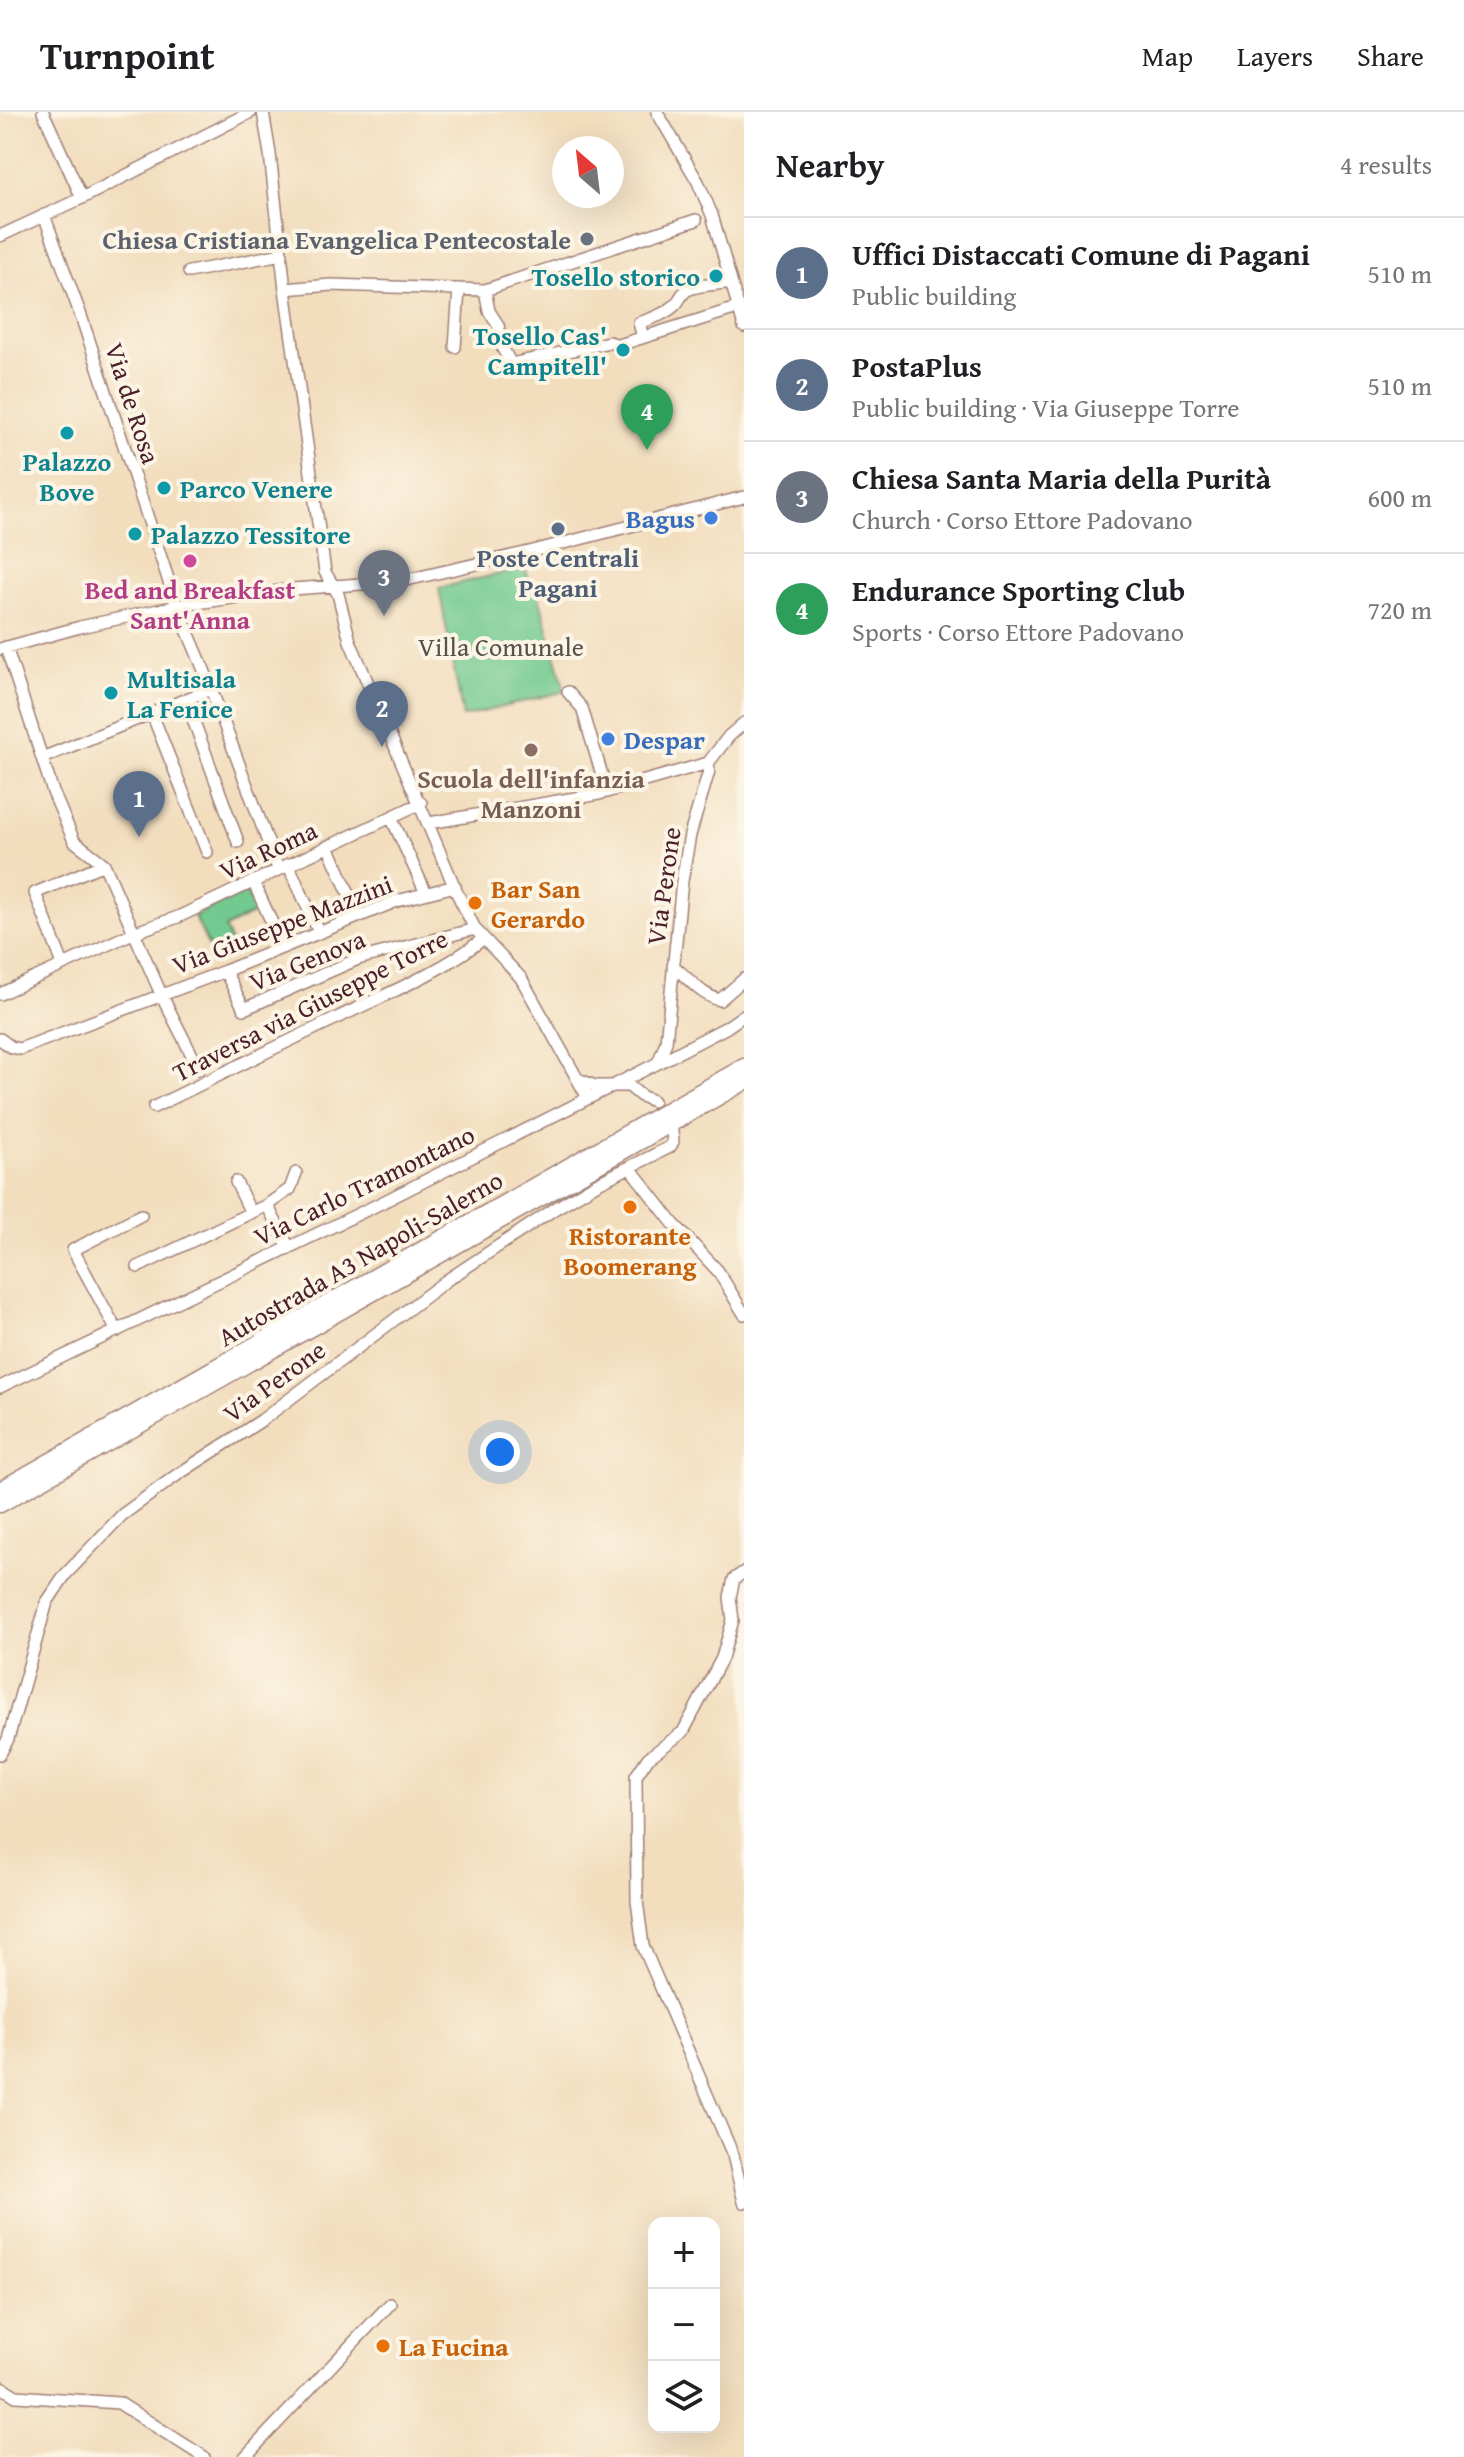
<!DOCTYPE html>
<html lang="en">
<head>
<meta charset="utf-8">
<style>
	:root { --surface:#fff; --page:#f2f2f2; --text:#202124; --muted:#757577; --line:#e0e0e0; --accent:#b5179e }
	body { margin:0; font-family:"Gentium Book Plus",serif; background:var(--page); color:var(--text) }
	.controls { position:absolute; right:24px; bottom:24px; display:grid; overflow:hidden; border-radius:16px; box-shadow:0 8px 32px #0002 }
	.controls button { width:72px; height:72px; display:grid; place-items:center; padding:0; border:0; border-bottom:2px solid var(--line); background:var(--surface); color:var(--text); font:40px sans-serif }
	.compass { position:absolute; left:552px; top:24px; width:72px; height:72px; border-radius:50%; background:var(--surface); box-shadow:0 8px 32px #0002; rotate:332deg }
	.you { position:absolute; left:500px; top:1340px; width:28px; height:28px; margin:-20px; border:6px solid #fff; border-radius:50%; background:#1a73e8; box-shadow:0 0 0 12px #1a73e833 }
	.badge { display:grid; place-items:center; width:52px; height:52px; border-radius:50%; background:var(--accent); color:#fff; font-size:26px; font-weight:700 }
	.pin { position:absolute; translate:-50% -66px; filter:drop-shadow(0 2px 4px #0008) }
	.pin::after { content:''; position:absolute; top:42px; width:28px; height:24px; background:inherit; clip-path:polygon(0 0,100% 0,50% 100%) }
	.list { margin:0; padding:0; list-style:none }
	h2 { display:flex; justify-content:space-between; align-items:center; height:104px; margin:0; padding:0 32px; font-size:34px }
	h2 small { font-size:26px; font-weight:400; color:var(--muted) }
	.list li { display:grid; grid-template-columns:52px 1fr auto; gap:24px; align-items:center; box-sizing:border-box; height:112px; padding:0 32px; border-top:2px solid var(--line) }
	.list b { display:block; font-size:30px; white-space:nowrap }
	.list p { margin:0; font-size:26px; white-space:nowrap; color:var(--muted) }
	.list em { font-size:26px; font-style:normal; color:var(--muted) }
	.icon { flex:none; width:44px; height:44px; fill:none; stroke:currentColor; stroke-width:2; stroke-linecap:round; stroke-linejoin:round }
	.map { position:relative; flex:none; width:744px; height:2345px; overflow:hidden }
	header { display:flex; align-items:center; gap:48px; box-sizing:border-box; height:112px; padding:0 40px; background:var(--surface); border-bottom:2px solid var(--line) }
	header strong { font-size:38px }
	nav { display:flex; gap:44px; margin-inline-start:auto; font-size:28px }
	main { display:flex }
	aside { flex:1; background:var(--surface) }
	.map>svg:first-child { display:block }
	.green { fill:#72ca90; stroke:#5e745e; stroke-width:2 }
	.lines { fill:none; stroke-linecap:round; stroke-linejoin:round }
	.minor-casing { stroke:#9e7e74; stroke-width:14 }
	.highway-casing { stroke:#9e7e74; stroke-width:19 }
	.minor { stroke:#fff; stroke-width:11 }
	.highway { stroke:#fff; stroke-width:16 }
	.worship-dot { fill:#6b7280; stroke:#fcf5e5; stroke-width:3 }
	.culture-dot { fill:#0f9aa8; stroke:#fcf5e5; stroke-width:3 }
	.shop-dot { fill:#3f7fe0; stroke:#fcf5e5; stroke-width:3 }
	.service-dot { fill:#5c6f8a; stroke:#fcf5e5; stroke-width:3 }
	.hotel-dot { fill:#d1479c; stroke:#fcf5e5; stroke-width:3 }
	.education-dot { fill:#8d6e63; stroke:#fcf5e5; stroke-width:3 }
	.food-dot { fill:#e8710a; stroke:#fcf5e5; stroke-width:3 }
	.labels { text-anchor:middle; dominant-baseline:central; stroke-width:8; stroke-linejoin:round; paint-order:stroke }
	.worship-label { font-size:26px; font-weight:bold; fill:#5b616d; stroke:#fcf5e5; text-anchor:end }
	.culture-label { font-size:26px; font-weight:bold; fill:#0d838f; stroke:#fcf5e5; text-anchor:start }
	.street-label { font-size:26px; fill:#4a1f2b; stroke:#fcf5e5 }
	.shop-label { font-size:26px; font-weight:bold; fill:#366cbe; stroke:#fcf5e5; text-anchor:end }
	.service-label { font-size:26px; font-weight:bold; fill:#4e5e75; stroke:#fcf5e5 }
	.hotel-label { font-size:26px; font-weight:bold; fill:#b23c85; stroke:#fcf5e5 }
	.park-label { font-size:26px; fill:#565249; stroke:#fcf5e5 }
	.education-label { font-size:26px; font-weight:bold; fill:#785e54; stroke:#fcf5e5 }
	.food-label { font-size:26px; font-weight:bold; fill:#c56008; stroke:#fcf5e5; text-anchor:start }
</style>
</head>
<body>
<header>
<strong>Turnpoint</strong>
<nav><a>Map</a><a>Layers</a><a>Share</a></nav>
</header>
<main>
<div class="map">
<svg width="744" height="2345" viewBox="0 0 744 2345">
	<rect width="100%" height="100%" fill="#fcf5e5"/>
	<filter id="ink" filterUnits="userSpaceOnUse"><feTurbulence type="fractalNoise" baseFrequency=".0125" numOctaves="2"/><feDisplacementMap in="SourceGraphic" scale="16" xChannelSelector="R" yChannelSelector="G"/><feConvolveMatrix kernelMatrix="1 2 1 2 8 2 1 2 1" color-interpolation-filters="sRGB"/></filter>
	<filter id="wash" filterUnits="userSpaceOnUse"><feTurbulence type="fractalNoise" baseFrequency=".006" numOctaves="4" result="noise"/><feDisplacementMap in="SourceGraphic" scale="32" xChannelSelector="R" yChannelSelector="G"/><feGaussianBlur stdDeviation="1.8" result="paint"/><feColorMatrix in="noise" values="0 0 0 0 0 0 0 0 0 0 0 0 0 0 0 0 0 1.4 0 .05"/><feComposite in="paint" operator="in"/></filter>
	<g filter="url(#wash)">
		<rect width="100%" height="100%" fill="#f2ddbd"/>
		<path class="green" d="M525 456 532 478 537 477 565 579 463 605 439 476Z
			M246 779 256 800 225 816 234 839 216 849 194 804Z"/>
	</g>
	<g filter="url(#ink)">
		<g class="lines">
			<defs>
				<path id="minor" d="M43 0 82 86
					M263 0 270 42 285 177 325 460 338 482 350 529 458 783 475 817 521 866 588 986
					M657 0 698 70 712 103 744 215
					M44 103 81 204 177 494 204 558 278 757
					M0 124 82 86 251 0
					M189 160 282 142
					M285 177 331 173 485 178 696 108
					M485 178 489 199 498 213 503 237 511 252 609 230 619 233 737 196
					M643 225 639 211C650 207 664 203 674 194 679 190 681 182 686 179 695 172 719 173 731 170
					M455 235 459 177
					M6 535 53 680 74 729 104 752 161 882 199 957
					M0 537 80 515 177 494 293 477 402 469 529 440 744 385
					M568 580 582 596 607 680
					M186 588 238 730
					M152 602 207 740
					M42 646 211 577
					M708 651 729 624 744 611
					M391 705 426 781
					M429 711 599 682 708 651
					M328 734 359 804
					M288 752 319 820
					M253 769 283 835
					M63 852 35 781 104 752
					M673 854C689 866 700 883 720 888L744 867
					M225 859 244 897 358 847 475 817
					M0 882 133 821 178 805 421 691
					M0 927 11 935 20 937 225 859 397 789 455 774
					M658 951 666 930 682 769 690 723 709 659 708 651
					M578 967 595 974H629L641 984 653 989
					M154 995C215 966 275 935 337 906 386 882 440 861 483 827
					M630 1056 673 1111 718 1159 744 1202
					M236 1070 251 1101
					M267 1093 289 1136
					M138 1155 267 1093 290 1077 296 1061
					M117 1219 73 1138 141 1103
					M0 1275 377 1093 658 951 727 915 744 903
					M744 1460 734 1467 730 1485 733 1508 722 1546 683 1620 648 1646 636 1664 637 1789 643 1834 733 2043 744 2090
					M0 1642 8 1627 47 1490 65 1463 122 1403 177 1363 262 1308 447 1168 556 1096 596 1072 670 1035 673 1030 672 1019
					M0 2274 16 2284 119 2291 204 2345
					M245 2345 390 2192"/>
				<path id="highway" d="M0 1378 744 955
					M0 1392 744 970"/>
			</defs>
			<use href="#minor" class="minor-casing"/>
			<use href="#highway" class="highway-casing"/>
			<use href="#minor" class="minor"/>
			<use href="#highway" class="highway"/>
		</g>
	</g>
	<circle class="worship-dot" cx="587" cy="127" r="8"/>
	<g class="culture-dot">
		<circle cx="716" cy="164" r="8"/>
		<circle cx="623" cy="238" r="8"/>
		<circle cx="67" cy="321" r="8"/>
		<circle cx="164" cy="376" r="8"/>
		<circle cx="135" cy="422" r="8"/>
		<circle cx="111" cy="581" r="8"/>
	</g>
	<g class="shop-dot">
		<circle cx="711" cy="406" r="8"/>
		<circle cx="608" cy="627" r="8"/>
	</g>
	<circle class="service-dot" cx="558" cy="417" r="8"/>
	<circle class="hotel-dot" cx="190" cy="449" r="8"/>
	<circle class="education-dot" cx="531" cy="638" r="8"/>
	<g class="food-dot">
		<circle cx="475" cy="791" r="8"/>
		<circle cx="630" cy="1095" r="8"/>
		<circle cx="383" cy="2234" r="8"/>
	</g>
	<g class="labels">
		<g class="worship-label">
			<text x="571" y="127">Chiesa Cristiana Evangelica Pentecostale</text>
		</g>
		<g class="culture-label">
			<text x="700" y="164" text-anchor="end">Tosello storico</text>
			<text x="607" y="223" text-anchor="end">Tosello Cas'<tspan x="607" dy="30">Campitell'</tspan></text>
			<text x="67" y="349" text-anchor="middle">Palazzo<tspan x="67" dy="30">Bove</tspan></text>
			<text x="180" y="376">Parco Venere</text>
			<text x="151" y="422">Palazzo Tessitore</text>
			<text x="127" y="566">Multisala<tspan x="127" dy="30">La Fenice</tspan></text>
		</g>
		<g class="street-label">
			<text transform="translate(133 291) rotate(72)">Via de Rosa</text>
			<text transform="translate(268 738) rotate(-25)">Via Roma</text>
			<text transform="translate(663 774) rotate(-82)">Via Perone</text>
			<text transform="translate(282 812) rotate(-21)">Via Giuseppe Mazzini</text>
			<text transform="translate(307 848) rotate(-22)">Via Genova</text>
			<text transform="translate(310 893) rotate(-27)">Traversa via Giuseppe Torre</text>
			<text transform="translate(364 1073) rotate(-26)">Via Carlo Tramontano</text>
			<text transform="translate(360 1146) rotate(-30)">Autostrada A3 Napoli-Salerno</text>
			<text transform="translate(274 1269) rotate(-36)">Via Perone</text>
		</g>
		<g class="shop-label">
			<text x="695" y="406">Bagus</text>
			<text x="624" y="627" text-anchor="start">Despar</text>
		</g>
		<g class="service-label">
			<text x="558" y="445">Poste Centrali<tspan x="558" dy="30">Pagani</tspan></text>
		</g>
		<g class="hotel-label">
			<text x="190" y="477">Bed and Breakfast<tspan x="190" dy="30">Sant'Anna</tspan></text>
		</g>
		<g class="park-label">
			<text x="501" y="534">Villa Comunale</text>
		</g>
		<g class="education-label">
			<text x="531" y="666">Scuola dell'infanzia<tspan x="531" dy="30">Manzoni</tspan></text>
		</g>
		<g class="food-label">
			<text x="491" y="776">Bar San<tspan x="491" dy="30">Gerardo</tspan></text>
			<text x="630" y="1123" text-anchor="middle">Ristorante<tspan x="630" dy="30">Boomerang</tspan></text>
			<text x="399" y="2234">La Fucina</text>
		</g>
	</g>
</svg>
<div class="controls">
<button>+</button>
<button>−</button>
<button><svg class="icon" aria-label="layers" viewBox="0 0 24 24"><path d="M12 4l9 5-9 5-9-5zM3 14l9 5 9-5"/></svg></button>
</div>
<svg class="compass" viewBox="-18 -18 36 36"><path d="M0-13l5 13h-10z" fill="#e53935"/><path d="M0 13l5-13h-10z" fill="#757577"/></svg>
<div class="you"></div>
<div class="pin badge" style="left:139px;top:725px;background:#5c6f8a">1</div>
<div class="pin badge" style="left:382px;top:635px;background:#5c6f8a">2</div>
<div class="pin badge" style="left:384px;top:504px;background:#6b7280">3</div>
<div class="pin badge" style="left:647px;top:338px;background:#2e9e5b">4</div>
</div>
<aside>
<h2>Nearby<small>4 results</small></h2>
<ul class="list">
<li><span class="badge" style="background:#5c6f8a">1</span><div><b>Uffici Distaccati Comune di Pagani</b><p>Public building</p></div><em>510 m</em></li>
<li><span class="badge" style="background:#5c6f8a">2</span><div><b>PostaPlus</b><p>Public building · Via Giuseppe Torre</p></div><em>510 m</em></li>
<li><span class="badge" style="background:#6b7280">3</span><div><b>Chiesa Santa Maria della Purità</b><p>Church · Corso Ettore Padovano</p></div><em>600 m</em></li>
<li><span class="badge" style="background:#2e9e5b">4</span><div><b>Endurance Sporting Club</b><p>Sports · Corso Ettore Padovano</p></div><em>720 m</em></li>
</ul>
</aside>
</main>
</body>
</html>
